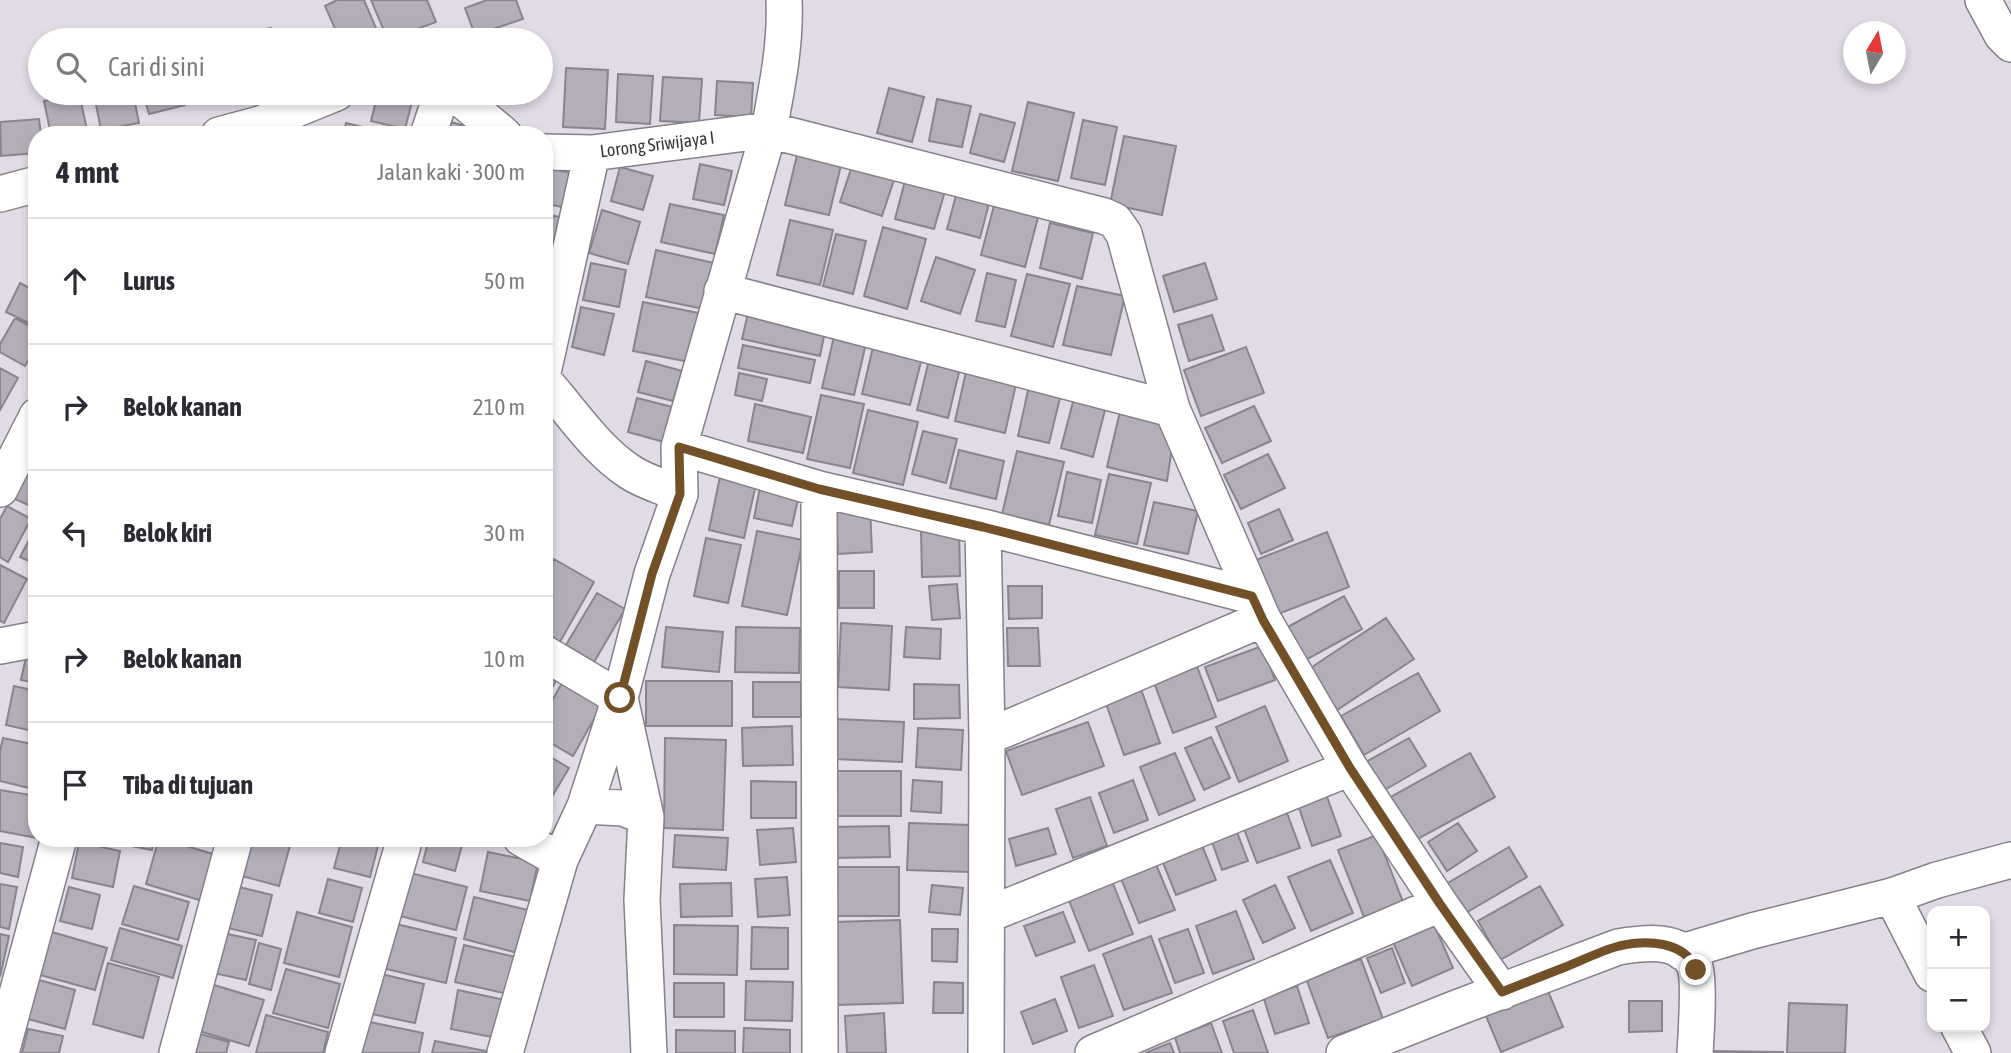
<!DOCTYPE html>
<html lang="id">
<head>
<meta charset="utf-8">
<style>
	:root { --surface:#fff; --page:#f2f2f3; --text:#2b2b33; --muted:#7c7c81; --line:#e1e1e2 }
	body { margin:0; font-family:"Asap Condensed",sans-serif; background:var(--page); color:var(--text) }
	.controls { position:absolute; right:21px; bottom:21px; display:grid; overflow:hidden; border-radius:14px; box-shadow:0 4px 10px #0003 }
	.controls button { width:63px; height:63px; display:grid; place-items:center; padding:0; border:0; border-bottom:2px solid var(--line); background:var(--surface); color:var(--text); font:35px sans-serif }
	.compass { position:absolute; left:1843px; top:21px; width:63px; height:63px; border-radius:50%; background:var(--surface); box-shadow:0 4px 10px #0003; rotate:10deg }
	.stop { position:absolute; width:21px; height:21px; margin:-16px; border:5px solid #725128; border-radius:50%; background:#fff }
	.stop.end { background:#725128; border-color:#fff; box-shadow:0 2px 7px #0008 }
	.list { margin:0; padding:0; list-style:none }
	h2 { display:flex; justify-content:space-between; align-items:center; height:91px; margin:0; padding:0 28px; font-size:30px }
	h2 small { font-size:23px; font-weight:400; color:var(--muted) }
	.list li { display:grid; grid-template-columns:46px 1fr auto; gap:21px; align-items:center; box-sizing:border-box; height:126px; padding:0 28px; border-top:2px solid var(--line) }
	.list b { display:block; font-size:26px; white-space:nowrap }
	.list em { font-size:23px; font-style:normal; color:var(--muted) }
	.icon { flex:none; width:38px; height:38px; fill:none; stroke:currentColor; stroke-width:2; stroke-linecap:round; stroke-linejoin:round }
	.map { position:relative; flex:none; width:2011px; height:1053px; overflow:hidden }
	.search { position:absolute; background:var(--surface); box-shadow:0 4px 10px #0003; left:28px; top:28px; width:525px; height:77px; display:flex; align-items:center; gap:18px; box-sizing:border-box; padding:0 24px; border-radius:38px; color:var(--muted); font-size:26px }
	.panel { position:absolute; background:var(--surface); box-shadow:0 4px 10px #0003; left:28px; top:126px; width:525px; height:721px; border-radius:28px }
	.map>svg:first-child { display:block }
	.building { fill:#b3aeb8; stroke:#89848e; stroke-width:2 }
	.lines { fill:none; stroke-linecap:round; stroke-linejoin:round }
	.minor-casing { stroke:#85808a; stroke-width:38 }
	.minor { stroke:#fff; stroke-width:35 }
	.route { stroke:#725128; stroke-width:9 }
	.labels { text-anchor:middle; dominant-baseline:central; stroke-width:5; stroke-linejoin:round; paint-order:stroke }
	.street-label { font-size:18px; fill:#38363b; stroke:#fff }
</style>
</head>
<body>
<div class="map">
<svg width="2011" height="1053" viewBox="0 0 2011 1053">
	<rect width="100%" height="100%" fill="#e1dbe6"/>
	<path class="building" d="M337 0H364L381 40H340L325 6Z
		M371 0H427L436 22 388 40Z
		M487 0H516L523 19 475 35 465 8Z
		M271 28 274 40H226L225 38Z
		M331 29 334 40H290Z
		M529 34 531 40H507Z
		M566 68 608 70 605 129 563 127Z
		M618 74 653 76 650 124 616 122Z
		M663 77 702 79 699 123 660 121Z
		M717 81 753 83 751 117 715 115Z
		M889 88 924 97 912 142 877 133Z
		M79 93 88 134 51 135 44 101Z
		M103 93H133L139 123 101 130 94 94Z
		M143 93H182L185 105 149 114Z
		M378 93 414 94 405 129 371 121Z
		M937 99 971 106 962 147 929 141Z
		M1028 102 1074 113 1058 181 1012 171Z
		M980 114 1015 123 1004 162 970 153Z
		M39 119 41 135H37V153L1 156 0 122Z
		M1083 120 1117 127 1105 185 1071 178Z
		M451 122 496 135H448Z
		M346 123 395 135H343Z
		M287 125 316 133V135H284Z
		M1124 136 1176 146 1162 215 1110 204Z
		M799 147 843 157 829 215 785 205Z
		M700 164 732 171 724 205 693 199Z
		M852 166 894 180 882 216 840 202Z
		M544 167 575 174 566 208 544 203Z
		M620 167 653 176 643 210 611 201Z
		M905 181 945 191 934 229 895 219Z
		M959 184 992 192 980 238 947 229Z
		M996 198 1040 210 1025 267 981 255Z
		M670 204 724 215 715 254 661 242Z
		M602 210 640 222 628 264 589 253Z
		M544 214 560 217 551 266 544 265Z
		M790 220 833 230 820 285 777 275Z
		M1050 223 1093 233 1082 279 1040 268Z
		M883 227 926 239 907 309 864 296Z
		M836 234 866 241 853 294 823 286Z
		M656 250 714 263 704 309 646 297Z
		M936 257 975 270 960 314 921 301Z
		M591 263 626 270 619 307 583 300Z
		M1205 263 1217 299 1174 312 1163 276Z
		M987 273 1016 280 1005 327 976 321Z
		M1027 274 1070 284 1053 347 1011 336Z
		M20 283 37 292V327L6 312Z
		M1077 286 1125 296 1111 355 1063 345Z
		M643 302 709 315 700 364 633 351Z
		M581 307 614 314 604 355 572 347Z
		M749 309 826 326 820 356 742 339Z
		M1212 315 1224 350 1189 361 1178 325Z
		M15 318 37 330V346L25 366 0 352V344Z
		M835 332 867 339 854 395 822 388Z
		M874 343 923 354 910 405 862 394Z
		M743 345 815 360 810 383 738 368Z
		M1246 347 1264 393 1201 416 1184 370Z
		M929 360 960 368 948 418 917 410Z
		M646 361 682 371 673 401 638 392Z
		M0 368 18 378 0 410Z
		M966 372 1016 384 1005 433 955 421Z
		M739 373 767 379 762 401 735 395Z
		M1029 386 1061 394 1049 443 1018 436Z
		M821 395 864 404 850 468 807 459Z
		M637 398 680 409 671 444 628 432Z
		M1074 398 1106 406 1093 457 1061 448Z
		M1122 403 1163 412 1172 448 1167 481 1107 467Z
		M755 404 811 417 803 453 748 441Z
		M1254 406 1271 441 1222 463 1205 428Z
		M868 410 918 422 903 485 853 473Z
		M923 431 957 439 946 483 912 474Z
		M959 450 1004 461 996 499 950 488Z
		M1017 451 1064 462 1049 525 1002 514Z
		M1268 454 1285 488 1241 509 1224 475Z
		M30 463 37 466V509L13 498Z
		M722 467 758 475 744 538 709 530Z
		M1067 472 1101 480 1092 523 1058 516Z
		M1109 474 1151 483 1137 544 1095 535Z
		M761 482 800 490 792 526 754 518Z
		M1154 502 1198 511 1188 554 1144 545Z
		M7 506 31 519 8 562 0 557V519Z
		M870 506 872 552 838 554 836 508Z
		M1279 509 1293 540 1261 554 1248 523Z
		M37 525V565L20 557Z
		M959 528 960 576 922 577 921 529Z
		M757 531 803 540 787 615 742 606Z
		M1327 532 1349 587 1278 614 1256 560Z
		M706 538 741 545 728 603 694 596Z
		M554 559 594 582 557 647 544 640V575Z
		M0 565 27 579 4 623 0 621Z
		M839 571H874V608H839Z
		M957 584 960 618 932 620 929 586Z
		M1008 586H1042V618L1009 619Z
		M597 593 625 609 594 662 566 645Z
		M1344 596 1362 629 1304 661 1286 628Z
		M1386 618 1414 659 1337 710 1309 669Z
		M841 623 892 626 889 690 838 687Z
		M666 627 723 632 719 672 662 667Z
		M736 627 800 628 799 673 735 672Z
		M906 627 941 629 940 659 904 657Z
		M1007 628H1038L1040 666H1008Z
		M1262 646 1275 680 1218 701 1205 667Z
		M28 648 37 650V683L21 680Z
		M1196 664 1216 717 1173 733 1153 680Z
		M544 667 559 675 544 703Z
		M1418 673 1440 711 1364 755 1341 716Z
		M563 681 603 703 573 756 544 739V715Z
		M646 681H732V726H646Z
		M753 682H801V717H753Z
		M914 684 959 685 960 718 914 719Z
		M14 686 37 691V732L6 725Z
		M1141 689 1160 743 1124 755 1105 701Z
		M1265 706 1288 761 1239 782 1216 727Z
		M836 719 904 722 902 762 835 759Z
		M1088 722 1104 766 1022 795 1006 751Z
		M792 726 793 765 743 766 742 728Z
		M918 728 963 730 961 770 916 767Z
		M1211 737 1230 778 1204 790 1185 748Z
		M3 738 37 745V790L0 781V751Z
		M665 738 726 740 723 830 664 828Z
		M1409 738 1426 766 1383 791 1366 762Z
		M544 753 569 768 544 810Z
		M1175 753 1195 800 1159 815 1140 767Z
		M1470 753 1495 797 1414 841 1389 798Z
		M837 771H901V816H837Z
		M913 780 942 782 941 813 911 811Z
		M1133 780 1148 820 1114 833 1099 793Z
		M751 781 796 782V818H751Z
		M0 790 37 796V838L0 831Z
		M1326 794 1341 836 1312 846 1298 805Z
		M1090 797 1107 846 1073 858 1056 809Z
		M1284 805 1300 848 1257 863 1241 821Z
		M909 823 971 825 970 872 907 870Z
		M1458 823 1477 851 1447 871 1428 842Z
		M889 826 890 857 830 858 829 827Z
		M1235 827 1248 861 1222 870 1210 836Z
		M793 828 796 862 760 865 757 830Z
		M1048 828 1056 854 1016 866 1009 839Z
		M675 835 728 838 726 870 673 867Z
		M1377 835 1403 902 1364 917 1338 850Z
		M90 838H155L152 850Z
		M159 838 220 856 206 902 146 884Z
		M252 838H292L279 886 242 876Z
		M342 838H363L379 842 370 877 334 868Z
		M429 838H464L455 871 423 862Z
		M1199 838 1216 880 1176 895 1159 853Z
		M79 842 120 851 113 887 72 878Z
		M0 843 23 847 18 877 0 873Z
		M1509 847 1527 877 1464 914 1446 884Z
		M488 852 538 862 530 901 480 891Z
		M1330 860 1353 913 1311 931 1288 877Z
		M1155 862 1175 910 1139 923 1120 876Z
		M827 867H899V916H827Z
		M406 872 467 887 456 930 396 915Z
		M1110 876 1133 934 1089 951 1066 893Z
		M787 877 790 915 758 917 755 879Z
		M328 879 362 888 353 922 319 913Z
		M731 883 732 916 681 917 680 884Z
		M0 884 17 887 9 929 0 927Z
		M932 885 963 888 960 915 929 912Z
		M1275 885 1295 928 1263 943 1243 900Z
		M134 886 189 902 178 940 122 924Z
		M1540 886 1563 925 1500 960 1478 921Z
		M69 887 100 895 92 929 60 921Z
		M239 887 272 895 262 936 228 928Z
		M474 897 536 912 525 955 464 939Z
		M1236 911 1254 959 1213 974 1196 926Z
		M297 912 352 927 339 977 284 963Z
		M1063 912 1075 942 1036 956 1024 926Z
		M900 920 903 1003 837 1005 834 922Z
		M392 923 456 938 446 983 382 968Z
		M1434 924 1453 968 1412 986 1393 942Z
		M674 925 738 926 737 975 674 974Z
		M752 927 788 928V969H751Z
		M120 928 182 946 173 978 111 960Z
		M932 929H958L957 962 932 961Z
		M1188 929 1204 973 1175 983 1159 939Z
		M45 930 107 948 95 990 33 973Z
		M218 932 256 940 246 980 209 972Z
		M0 934 9 936 0 977Z
		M1151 936 1172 993 1124 1010 1103 954Z
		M259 943 281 949 271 990 249 984Z
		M464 945 520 958 512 995 455 982Z
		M1392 948 1405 983 1381 993 1367 958Z
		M1361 959 1383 1019 1328 1038 1306 978Z
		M108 963 159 977 143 1038 93 1024Z
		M1094 965 1113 1016 1079 1028 1061 977Z
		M286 969 340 984 328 1028 273 1013Z
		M377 973 424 984 415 1023 367 1013Z
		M39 980 75 990 65 1029 28 1019Z
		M746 981 793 982 792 1021 745 1020Z
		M204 982 264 1000 249 1046 189 1028Z
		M934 982 963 983V1013H933Z
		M674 983H724V1017H674Z
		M1297 986 1309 1023 1275 1034 1263 996Z
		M458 990 505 1000 497 1038 451 1029Z
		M1548 991 1563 1027 1501 1052 1486 1016Z
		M1055 999 1067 1031 1033 1044 1021 1012Z
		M1629 1001H1662V1031L1629 1032Z
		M1789 1003 1847 1005 1845 1053H1787Z
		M1253 1010 1268 1053H1234L1223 1021Z
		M884 1013 886 1053H847L845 1016Z
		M266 1015 328 1032 323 1053H256Z
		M365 1021 423 1033 419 1053H359Z
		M1211 1023 1222 1053H1180L1175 1037Z
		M744 1028 790 1030V1053H743Z
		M28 1029 63 1036 59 1053H22Z
		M676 1030 735 1031V1053H676Z
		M200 1034 229 1042 226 1053H195Z
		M435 1041 486 1051V1053H432Z
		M1170 1043 1174 1053H1145Z
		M1710 1051 1783 1052V1053H1710Z"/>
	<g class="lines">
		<defs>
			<path id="minor" d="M1983 0 2002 35 2011 44
				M454 93 504 135
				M219 135 260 124 336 93
				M428 135 442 93
				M544 152 592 153 769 130 1104 216 1115 221 1124 234 1172 409 1263 619 1350 768 1440 904 1502 992
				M0 194 37 184
				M722 291 1172 409
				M544 368 592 153
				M544 381C572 412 595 449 630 472 645 482 664 487 680 494
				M679 447 819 489 983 527 1252 596
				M0 489 37 416
				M819 489 820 1053
				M983 527 987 737 986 1053
				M0 646 37 639
				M544 653 620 698 646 817
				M987 737 1263 619
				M585 806 623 808 646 817 642 900 649 1053
				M521 838 560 860
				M1892 896 1937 880 2011 860
				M987 915 1350 768
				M1682 952 1752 931 1892 896 1932 974
				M1959 1027 1973 1053
				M1 1053 59 838
				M177 1053 235 838
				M343 1053 405 838
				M505 1053 560 860 585 806 620 698 652 574 680 494 679 447 769 130C777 87 786 44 784 0
				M1093 1053 1440 904
				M1344 1053 1454 1009 1618 947C1642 943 1680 937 1694 964 1700 977 1696 1036 1695 1053"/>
		</defs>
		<use href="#minor" class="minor-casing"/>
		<use href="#minor" class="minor"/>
	</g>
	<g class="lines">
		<path class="route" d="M620 698 652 574 680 494 679 447 819 489 983 527 1252 596 1263 620 1350 768 1440 904 1502 992C1522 984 1542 976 1563 968 1581 961 1600 951 1619 946 1645 940 1685 940 1696 970"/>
	</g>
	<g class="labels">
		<g class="street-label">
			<text transform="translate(657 144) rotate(-7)">Lorong Sriwijaya I</text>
		</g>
	</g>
</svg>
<div class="controls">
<button>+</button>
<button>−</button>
</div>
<svg class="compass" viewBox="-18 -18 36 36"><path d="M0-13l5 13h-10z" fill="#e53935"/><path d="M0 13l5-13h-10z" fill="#7c7c81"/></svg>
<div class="stop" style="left:620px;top:698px"></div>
<div class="stop end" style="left:1696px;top:970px"></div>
<div class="search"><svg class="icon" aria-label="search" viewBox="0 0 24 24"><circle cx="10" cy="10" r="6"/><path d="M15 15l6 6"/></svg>Cari di sini</div>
<section class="panel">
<h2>4 mnt<small>Jalan kaki · 300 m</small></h2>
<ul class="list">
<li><svg class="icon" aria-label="ahead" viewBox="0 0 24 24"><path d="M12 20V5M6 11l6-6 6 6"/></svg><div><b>Lurus</b></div><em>50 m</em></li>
<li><svg class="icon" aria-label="right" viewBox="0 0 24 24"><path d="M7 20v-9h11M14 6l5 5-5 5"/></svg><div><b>Belok kanan</b></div><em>210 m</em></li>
<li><svg class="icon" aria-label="left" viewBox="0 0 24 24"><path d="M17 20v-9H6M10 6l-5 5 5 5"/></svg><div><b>Belok kiri</b></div><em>30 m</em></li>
<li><svg class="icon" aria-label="right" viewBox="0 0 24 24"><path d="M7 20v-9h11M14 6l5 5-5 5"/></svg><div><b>Belok kanan</b></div><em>10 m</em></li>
<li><svg class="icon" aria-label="arrive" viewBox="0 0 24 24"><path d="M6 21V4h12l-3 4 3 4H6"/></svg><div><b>Tiba di tujuan</b></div></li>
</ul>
</section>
</div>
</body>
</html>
